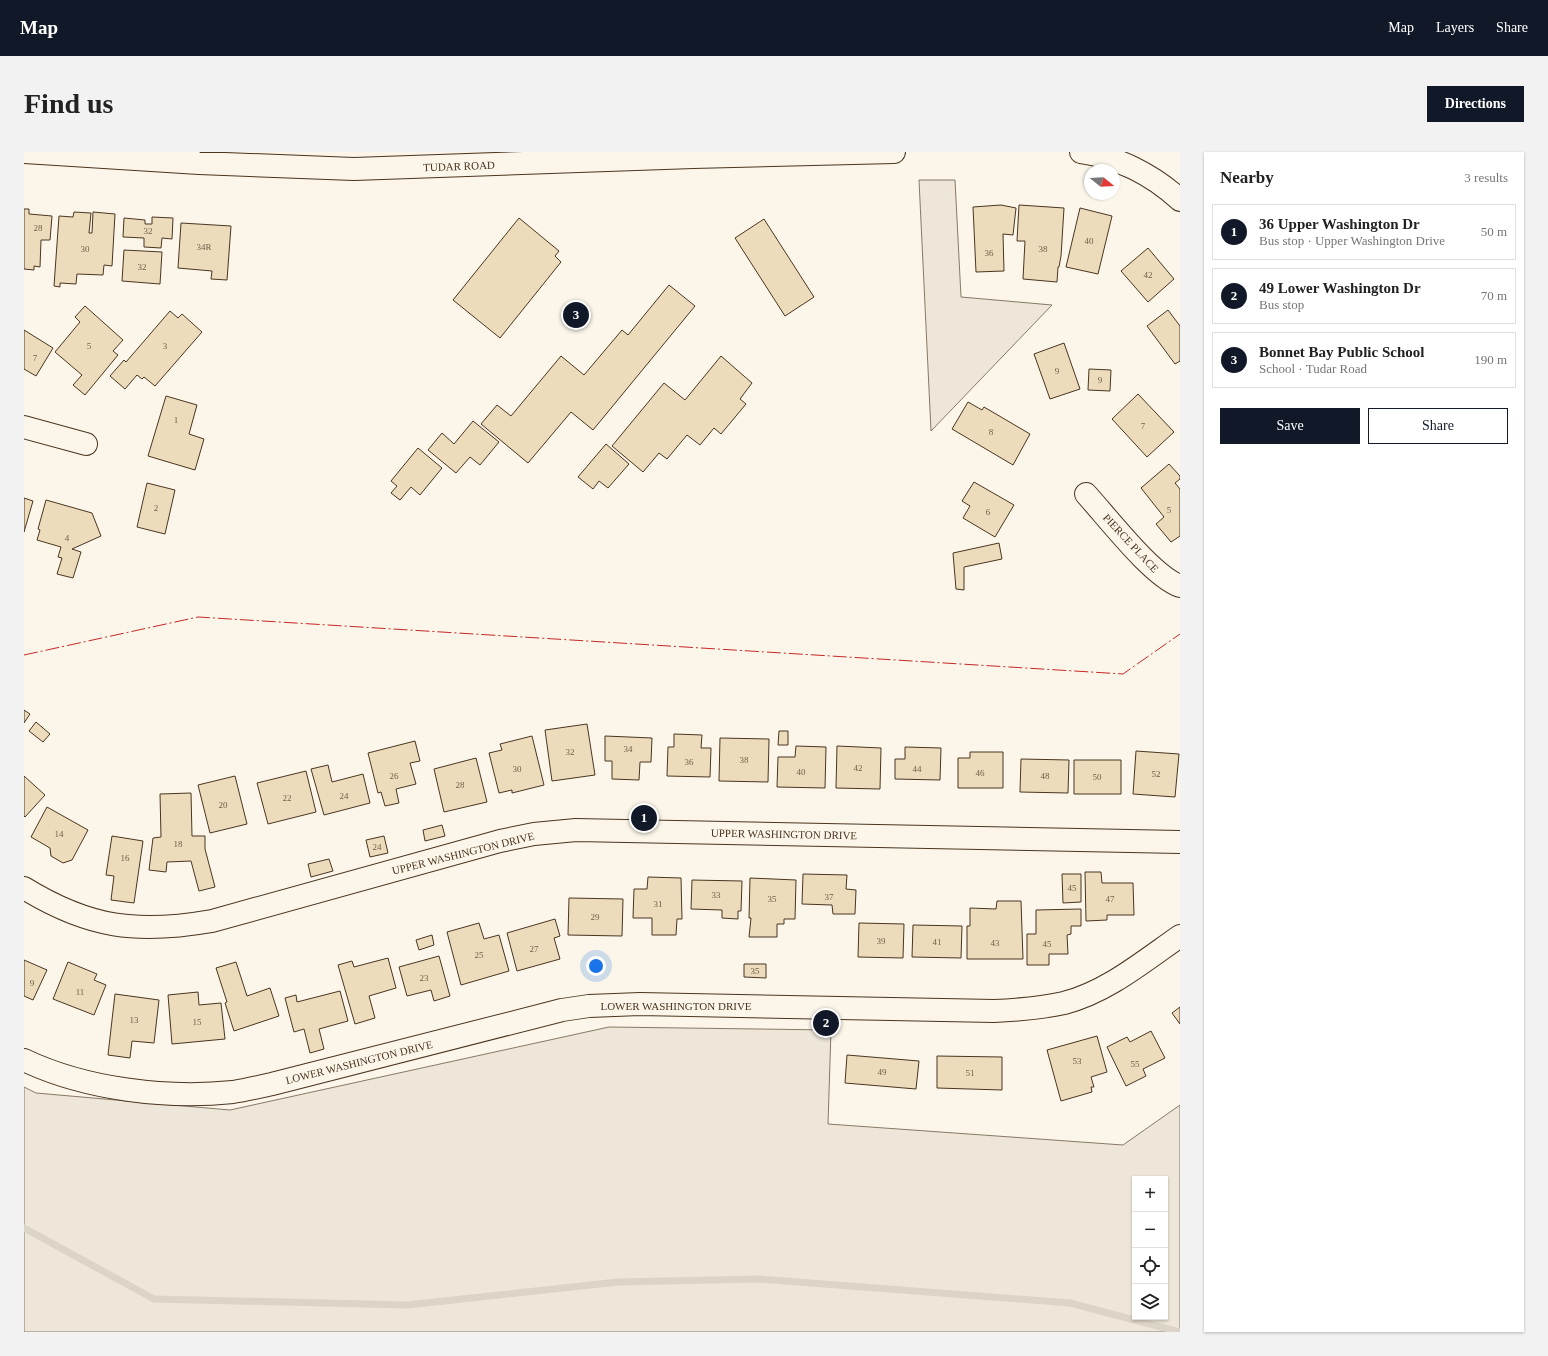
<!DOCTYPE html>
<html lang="en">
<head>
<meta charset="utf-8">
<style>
	:root { --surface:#fff; --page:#f2f2f2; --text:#222; --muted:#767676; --line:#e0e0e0; --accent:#111827 }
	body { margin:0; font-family:Georgia,serif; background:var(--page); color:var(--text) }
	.controls { position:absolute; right:12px; bottom:12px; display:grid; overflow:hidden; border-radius:0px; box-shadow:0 1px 3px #0004 }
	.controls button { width:36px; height:36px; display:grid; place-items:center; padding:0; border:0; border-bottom:1px solid var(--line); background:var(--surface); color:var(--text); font:20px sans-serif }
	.compass { position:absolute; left:1060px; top:12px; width:36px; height:36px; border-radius:50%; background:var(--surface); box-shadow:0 1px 3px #0004; rotate:108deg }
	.you { position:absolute; left:572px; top:814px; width:14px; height:14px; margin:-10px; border:3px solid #fff; border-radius:50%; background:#1a73e8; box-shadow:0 0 0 6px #1a73e833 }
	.badge { display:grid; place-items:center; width:26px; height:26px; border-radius:50%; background:var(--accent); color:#fff; font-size:13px; font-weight:700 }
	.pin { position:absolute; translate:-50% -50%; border:2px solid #fff; box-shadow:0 1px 4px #0006 }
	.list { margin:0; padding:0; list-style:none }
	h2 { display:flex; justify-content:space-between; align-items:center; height:52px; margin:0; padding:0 16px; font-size:17px }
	h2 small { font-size:13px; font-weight:400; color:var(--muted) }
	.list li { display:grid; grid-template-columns:26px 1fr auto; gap:12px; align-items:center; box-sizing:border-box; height:56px; margin:0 8px 8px; padding:0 8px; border:1px solid var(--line); border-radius:0px }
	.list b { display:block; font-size:15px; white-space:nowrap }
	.list p { margin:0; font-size:13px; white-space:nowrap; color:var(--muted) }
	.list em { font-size:13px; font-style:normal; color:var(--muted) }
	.actions { display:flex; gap:8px; padding:12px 16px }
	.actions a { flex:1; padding:9px 0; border:1px solid var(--accent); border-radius:0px; text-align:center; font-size:14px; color:var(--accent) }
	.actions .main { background:var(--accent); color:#fff }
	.icon { flex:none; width:22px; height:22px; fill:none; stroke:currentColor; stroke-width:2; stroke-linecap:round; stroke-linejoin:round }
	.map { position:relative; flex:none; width:1156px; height:1180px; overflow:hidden; border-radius:0px }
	header { display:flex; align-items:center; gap:24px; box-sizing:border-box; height:56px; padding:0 20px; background:var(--accent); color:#fff }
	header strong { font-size:19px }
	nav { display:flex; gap:22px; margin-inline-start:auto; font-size:14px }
	.intro { display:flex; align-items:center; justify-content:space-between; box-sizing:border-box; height:96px; padding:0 24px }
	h1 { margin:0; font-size:28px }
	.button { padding:10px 18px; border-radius:0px; background:var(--accent); color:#fff; font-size:14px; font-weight:700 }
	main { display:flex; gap:24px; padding:0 24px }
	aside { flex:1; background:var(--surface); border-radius:0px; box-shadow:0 1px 3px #0004 }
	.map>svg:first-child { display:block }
	.green { fill:#ede6d9; stroke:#887966; fill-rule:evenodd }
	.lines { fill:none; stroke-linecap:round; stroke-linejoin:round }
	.stream { stroke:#dcd4c6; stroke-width:7 }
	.building { fill:#ecdcbc; stroke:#4a3520 }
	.minor-casing { stroke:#4a3520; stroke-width:24 }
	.minor { stroke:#fbf6e9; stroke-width:22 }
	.power { stroke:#c62828; stroke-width:1; stroke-dasharray:14 3 2 3; stroke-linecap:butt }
	.labels { text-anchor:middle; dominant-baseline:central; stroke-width:3; stroke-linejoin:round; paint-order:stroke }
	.number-label { font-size:9px; fill:#725f47 }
	.street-label { font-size:11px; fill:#4a3520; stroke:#fbf6e9 }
</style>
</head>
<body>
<header>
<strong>Map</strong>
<nav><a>Map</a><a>Layers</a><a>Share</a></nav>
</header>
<div class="intro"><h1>Find us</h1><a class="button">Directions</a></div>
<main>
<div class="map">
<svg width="1156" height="1180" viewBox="0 0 1156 1180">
	<rect width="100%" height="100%" fill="#fbf6e9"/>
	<path class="green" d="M895 28H931L937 145 1028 153 907 279Z
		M585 875 807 878 804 972 1099 993 1156 953V1180H0V935L12 941 206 958ZM1111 1027H1141V1165H1111Z"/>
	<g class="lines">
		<path class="stream" d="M0 1076 130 1147 384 1153 594 1130 735 1127 1046 1151 1156 1180"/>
	</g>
	<path class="building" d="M977 53 992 56 989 83 979 82 980 119 952 120 949 55Z
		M995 53 1040 56 1037 104 1035 115H1034L1033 130 999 127 1001 89H993Z
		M1056 56 1088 64 1074 122 1042 115Z
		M0 57H5V62L28 64 26 88H17L16 115 10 114V118L0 117Z
		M50 60 67 61 65 81H68L69 60 91 62 88 114 80 113 79 123 53 122 52 132 36 131V135L30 134 35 64 49 65Z
		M128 65 149 66 148 87 138 86 137 96 120 95V86L99 85 100 66 121 68V72H128Z
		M495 66 535 99 531 104 537 110 476 186 429 148Z
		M740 67 790 145 761 164 711 86Z
		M157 71 207 74 203 128 187 127 188 119 154 116Z
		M1124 96 1150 127 1124 150 1097 119Z
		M100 98 138 100 136 132 98 129Z
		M645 133 671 154 569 278 547 260 504 311 457 272 473 253 487 264 537 204 560 223 598 178 604 183Z
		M61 154 99 188 89 199 94 203 61 243 49 233 58 223 31 200 56 170 51 165Z
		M1144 158 1156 174V209L1151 212 1123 174Z
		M146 159 154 166 158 162 178 180 131 234 120 225 118 227 113 223 101 237 86 224 100 208 102 210Z
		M0 178 29 196 12 224 0 217Z
		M1040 191 1056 237 1026 247 1010 202Z
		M697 204 728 231 716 247 722 252 697 282 690 276 676 293 663 283 643 307 635 301 619 320 588 294 640 231 661 248Z
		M1065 217 1087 218 1086 239 1064 238Z
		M1114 242 1150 280 1123 305 1088 267Z
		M142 244 173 253 165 282 180 287 171 318 124 304Z
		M944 250 958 258 960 255 1006 282 989 313 928 277Z
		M449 269 475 290 456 313 446 305 432 321 404 298 418 281 430 292Z
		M582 292 605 312 584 336 575 329 569 337 554 325Z
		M394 296 418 316 396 343 387 335 376 348 367 341 373 334 367 329Z
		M1145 312 1156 324V327L1151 331 1156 337V384L1147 390 1132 372 1140 365 1117 336Z
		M950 330 990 353 971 385 939 366 946 354 938 349Z
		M123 331 151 338 141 382 113 375Z
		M0 346 9 349 0 380Z
		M22 348 68 361 77 384 48 397 57 400 49 426 33 422 38 406 34 405 37 395 13 388 16 378 14 377Z
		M975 391 978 407 940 415V438L932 437 929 401Z
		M0 558 6 562 0 571Z
		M12 570 26 582 19 590 5 579Z
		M563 572 571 623 528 629 521 578Z
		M755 579H764V593H754Z
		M650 582 678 583 677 596H687L686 625 643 624 644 595H650Z
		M508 584 520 633 488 641V638L475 641 465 601 478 598 476 592Z
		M581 584 628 586 627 610H616L615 628 588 627V609H581Z
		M696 586 745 587 744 630 695 629Z
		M391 589 396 609 386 611 392 632 372 637 375 651 361 654 357 640 354 641 344 601Z
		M772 594 802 595 801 636 753 635 754 605H771Z
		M813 594 857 596 856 637 812 636Z
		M881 595 917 596 916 628 871 627V607H881Z
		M1112 599 1155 602 1151 645 1109 642Z
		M946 600H979V636H934V606H946Z
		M452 606 463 650 420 660 410 617Z
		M997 607 1045 608 1044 641 996 640Z
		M1050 608H1097V642H1050Z
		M304 613 308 630 339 622 346 651 300 663 287 617Z
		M282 619 292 660 244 672 233 631Z
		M0 624 21 643 1 665 0 664Z
		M211 624 223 672 186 681 174 633Z
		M167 641 168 684H181V697L191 735 175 739 167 709 143 710 142 720 125 718 129 686 137 685 136 642Z
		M23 655 64 678 48 708 39 711 27 704 26 696 7 685Z
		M418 673 421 684 401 689 399 678Z
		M88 684 119 689 110 751 87 748 90 724 82 723Z
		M360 684 364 701 346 705 342 688Z
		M305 707 309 719 287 725 284 712Z
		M1061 720H1077L1078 731H1109L1110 763H1083V768L1062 769Z
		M779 722 823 723 822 737 832 738 831 762H809L808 753 778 752Z
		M1038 722H1057V750L1039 751Z
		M624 725 657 726 658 767H653L652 783H628V766H609L610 737H623Z
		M726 726 772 728 771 767H760V772H753V785H725L727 766H725Z
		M668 728 718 729 717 759H714V767L698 766V758L667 757Z
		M545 746 599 747 598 784 544 783Z
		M973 749H997L999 807H943V774H946V756L972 757Z
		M1057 757V774H1047V782L1043 783 1044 802H1025V813H1003V782H1012V758Z
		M531 767 536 784 530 786 536 807 493 819 483 781Z
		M455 771 460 787 475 783 485 819 437 833 423 780Z
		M835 771 880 772 879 806 834 805Z
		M889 773 938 774 937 806 888 805Z
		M408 783 410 793 395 798 392 788Z
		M415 804 426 844 410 849 407 838 383 844 375 815Z
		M364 806 372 836 345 844 351 866 331 872 314 813 328 809 330 815Z
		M0 808 23 818 9 848 0 844Z
		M44 810 73 822 70 828 82 833 70 863 29 847Z
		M212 810 223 844 246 836 255 864 210 879 201 851 203 850 192 816Z
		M720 812H742V826L720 825Z
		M316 839 324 869 295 877 300 897 286 901 280 877 270 880 261 846 272 843 273 850Z
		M174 840 175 853 197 851 201 887 148 892 144 843Z
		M91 842 135 848 130 891 108 889 106 906 84 903Z
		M1156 855V872L1148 861Z
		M1127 879 1141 906 1119 917 1122 924 1102 934 1083 895 1103 885 1106 890Z
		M1073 884 1083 920 1067 925 1070 935H1067L1068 940 1037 949 1023 898Z
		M823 903 895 909 892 937 821 931Z
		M913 904 978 905V938L913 936Z"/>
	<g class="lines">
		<defs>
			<path id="minor" d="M0 0 175 11 330 17 669 5 870 0
				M1057 0C1094 5 1129 23 1156 48
				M0 275 62 292
				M1062 342C1084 366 1128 424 1156 434
				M0 736C65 776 113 782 188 769L476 689 510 682 552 678 1156 690
				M0 908C61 937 142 947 209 940 222 938 235 935 248 932L538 858 565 854 616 852 970 859C993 858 1017 856 1040 851 1083 840 1120 809 1156 784"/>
		</defs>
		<use href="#minor" class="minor-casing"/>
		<use href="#minor" class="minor"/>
		<path class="power" d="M0 503 174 465 1099 522 1156 482"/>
	</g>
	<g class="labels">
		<g class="number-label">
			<text x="14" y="76">28</text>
			<text x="124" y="79">32</text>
			<text x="1065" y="89">40</text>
			<text x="180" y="95">34R</text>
			<text x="61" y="97">30</text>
			<text x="1019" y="97">38</text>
			<text x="965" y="101">36</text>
			<text x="118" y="115">32</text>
			<text x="1124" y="123">42</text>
			<text x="65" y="194">5</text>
			<text x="141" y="194">3</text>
			<text x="11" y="206">7</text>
			<text x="1033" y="219">9</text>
			<text x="1076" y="228">9</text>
			<text x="152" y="268">1</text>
			<text x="1119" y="274">7</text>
			<text x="967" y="280">8</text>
			<text x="132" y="356">2</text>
			<text x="1145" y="358">5</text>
			<text x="964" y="360">6</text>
			<text x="43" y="386">4</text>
			<text x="604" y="597">34</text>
			<text x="546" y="600">32</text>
			<text x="720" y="608">38</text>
			<text x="665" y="610">36</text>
			<text x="834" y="616">42</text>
			<text x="493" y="617">30</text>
			<text x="893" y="617">44</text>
			<text x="777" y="620">40</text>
			<text x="956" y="621">46</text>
			<text x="1132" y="622">52</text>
			<text x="370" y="624">26</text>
			<text x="1021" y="624">48</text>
			<text x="1073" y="625">50</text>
			<text x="436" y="633">28</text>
			<text x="320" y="644">24</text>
			<text x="263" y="646">22</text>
			<text x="199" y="653">20</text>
			<text x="35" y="682">14</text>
			<text x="154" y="692">18</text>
			<text x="353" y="695">24</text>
			<text x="101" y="706">16</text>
			<text x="1048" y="736">45</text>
			<text x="692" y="743">33</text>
			<text x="805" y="745">37</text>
			<text x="748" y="747">35</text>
			<text x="1086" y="747">47</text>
			<text x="634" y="752">31</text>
			<text x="571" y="765">29</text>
			<text x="857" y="789">39</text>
			<text x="913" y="790">41</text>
			<text x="971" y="791">43</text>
			<text x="1023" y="792">45</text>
			<text x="510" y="797">27</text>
			<text x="455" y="803">25</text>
			<text x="731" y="819">35</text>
			<text x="400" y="826">23</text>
			<text x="8" y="831">9</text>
			<text x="56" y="840">11</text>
			<text x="110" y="868">13</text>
			<text x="173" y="870">15</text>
			<text x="1053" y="909">53</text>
			<text x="1111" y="912">55</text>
			<text x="858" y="920">49</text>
			<text x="946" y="921">51</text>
		</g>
		<g class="street-label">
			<text transform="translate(435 14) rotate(-2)">TUDAR ROAD</text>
			<text transform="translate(1107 391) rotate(47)">PIERCE PLACE</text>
			<text transform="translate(760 682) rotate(1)">UPPER WASHINGTON DRIVE</text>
			<text transform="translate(439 701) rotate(-14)">UPPER WASHINGTON DRIVE</text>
			<text x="652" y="854">LOWER WASHINGTON DRIVE</text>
			<text transform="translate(335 910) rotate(-14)">LOWER WASHINGTON DRIVE</text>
		</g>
	</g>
</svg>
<div class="controls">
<button>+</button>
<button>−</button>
<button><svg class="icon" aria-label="locate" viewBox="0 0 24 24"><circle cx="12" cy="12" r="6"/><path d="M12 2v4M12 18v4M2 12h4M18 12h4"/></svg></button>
<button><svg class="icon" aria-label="layers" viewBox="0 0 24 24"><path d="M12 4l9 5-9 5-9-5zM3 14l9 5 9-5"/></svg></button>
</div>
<svg class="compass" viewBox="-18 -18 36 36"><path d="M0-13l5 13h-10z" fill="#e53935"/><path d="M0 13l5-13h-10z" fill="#767676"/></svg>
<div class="you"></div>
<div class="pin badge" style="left:620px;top:666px">1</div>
<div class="pin badge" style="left:802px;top:871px">2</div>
<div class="pin badge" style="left:552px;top:163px">3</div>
</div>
<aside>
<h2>Nearby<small>3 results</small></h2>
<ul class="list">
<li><span class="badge">1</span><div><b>36 Upper Washington Dr</b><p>Bus stop · Upper Washington Drive</p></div><em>50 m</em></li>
<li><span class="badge">2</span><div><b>49 Lower Washington Dr</b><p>Bus stop</p></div><em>70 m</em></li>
<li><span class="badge">3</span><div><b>Bonnet Bay Public School</b><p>School · Tudar Road</p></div><em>190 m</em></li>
</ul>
<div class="actions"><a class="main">Save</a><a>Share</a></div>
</aside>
</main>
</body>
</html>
